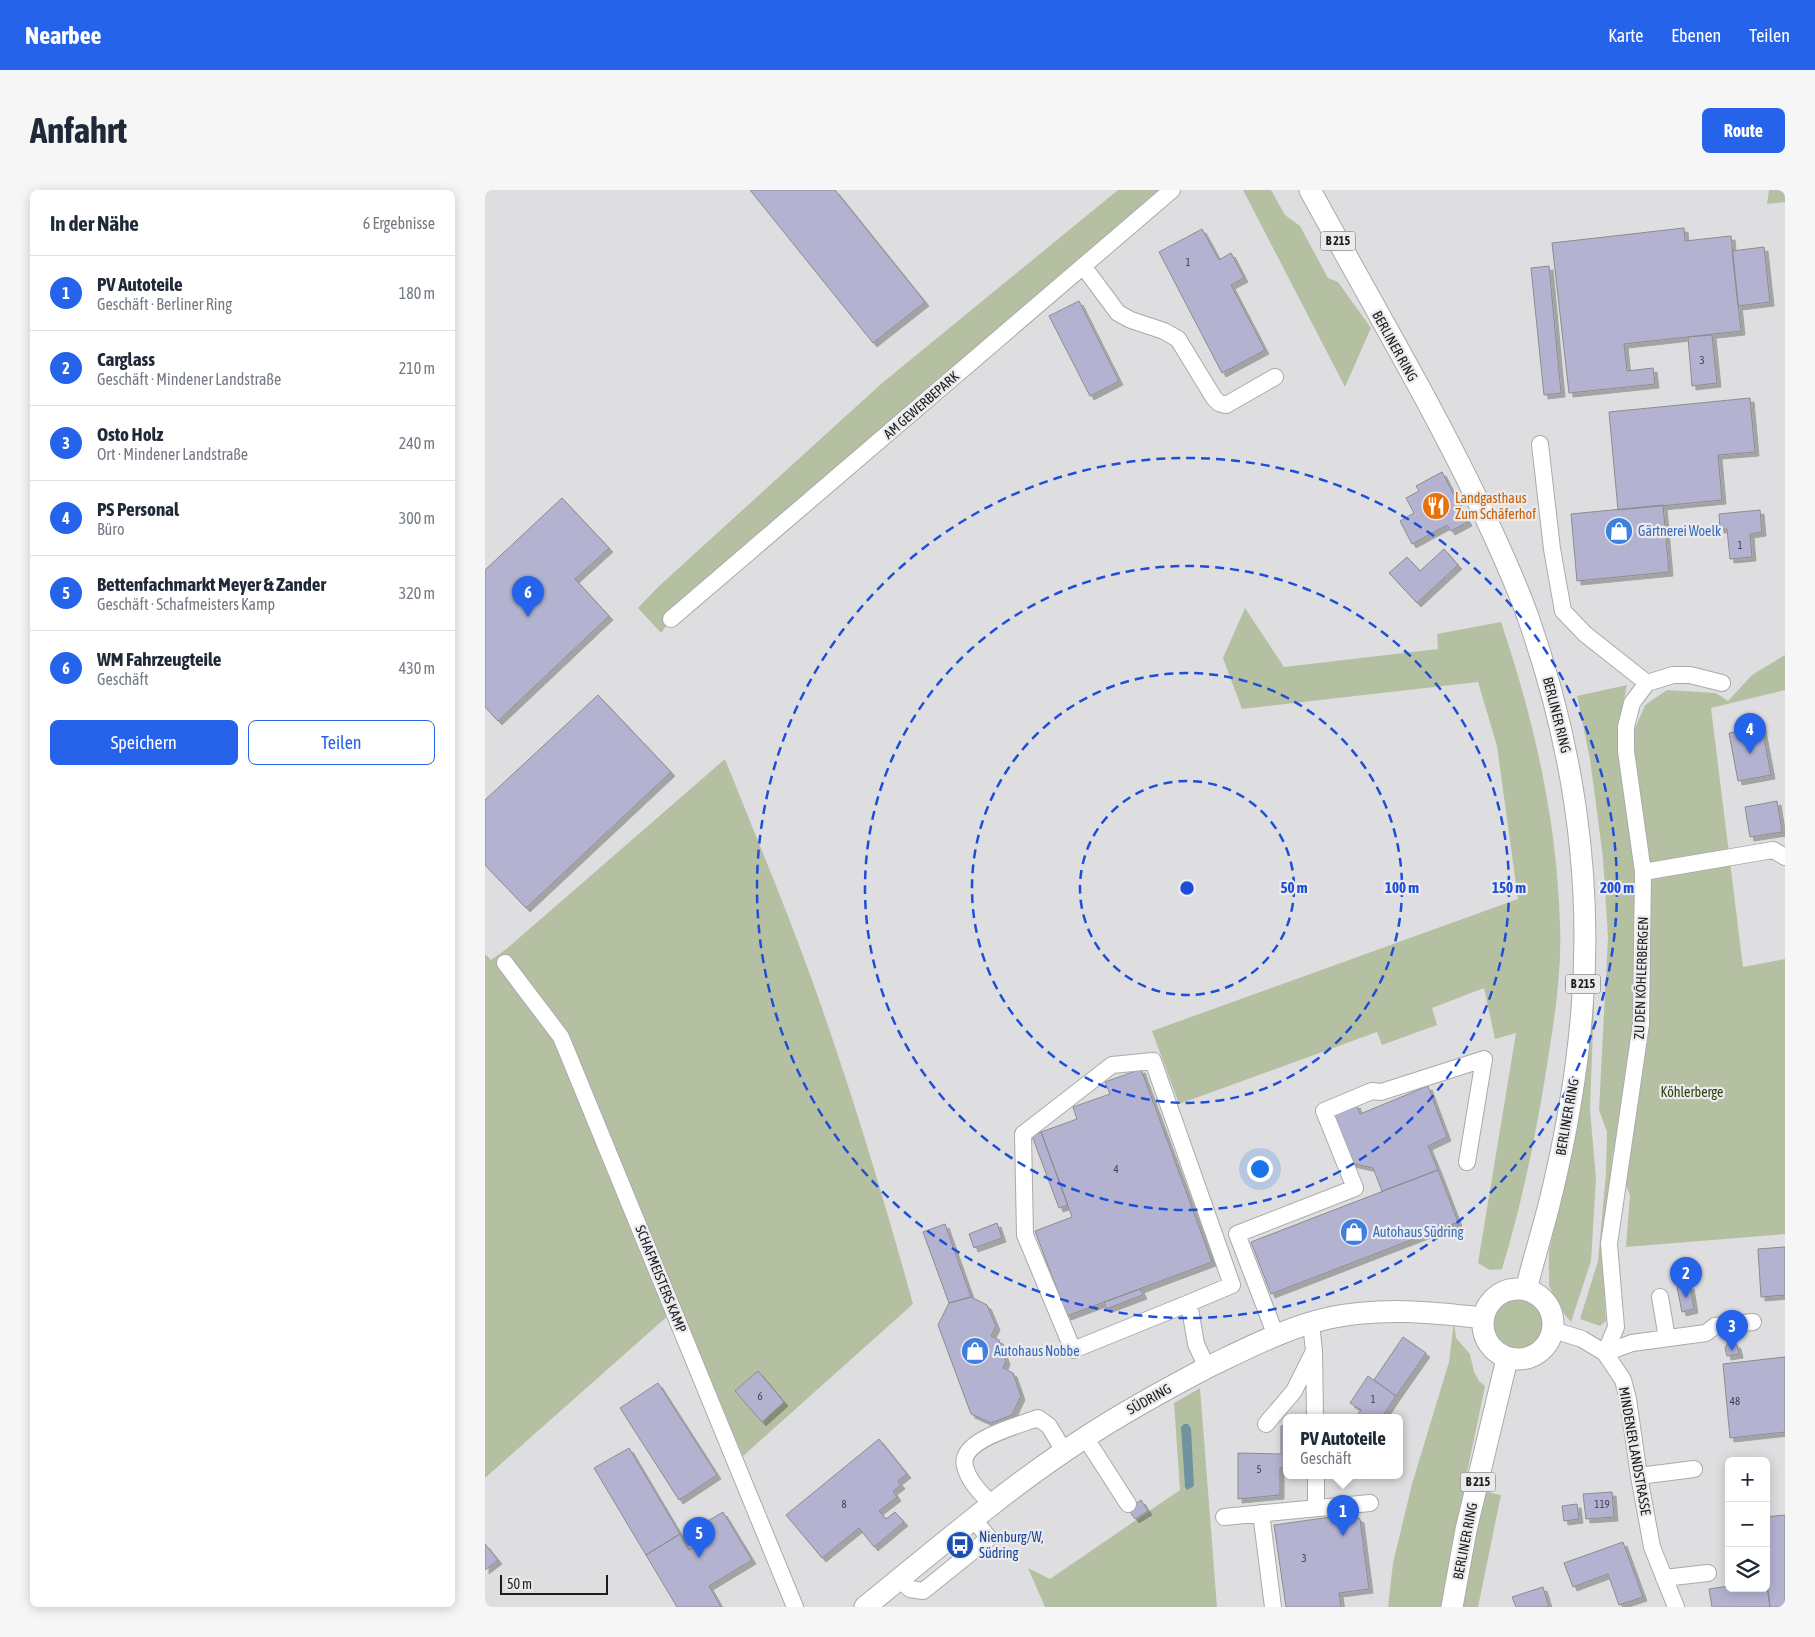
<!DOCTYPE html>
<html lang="de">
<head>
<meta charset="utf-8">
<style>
	:root { --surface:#fff; --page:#f6f6f7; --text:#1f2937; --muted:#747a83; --line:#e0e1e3; --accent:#2563eb }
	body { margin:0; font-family:"Asap Condensed",sans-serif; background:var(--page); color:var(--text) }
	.controls { position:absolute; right:15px; bottom:15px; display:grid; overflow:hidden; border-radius:8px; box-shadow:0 2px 12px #0003 }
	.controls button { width:45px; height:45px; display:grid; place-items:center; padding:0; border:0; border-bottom:1px solid var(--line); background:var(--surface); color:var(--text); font:25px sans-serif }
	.scale { position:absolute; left:15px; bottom:12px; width:108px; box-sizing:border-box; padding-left:5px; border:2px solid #1d1d1e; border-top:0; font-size:14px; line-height:18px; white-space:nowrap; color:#1d1d1e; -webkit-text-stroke:4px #ebebed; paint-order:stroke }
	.you { position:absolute; left:774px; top:978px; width:18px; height:18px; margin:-12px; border:4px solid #fff; border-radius:50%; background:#1a73e8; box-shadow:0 0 0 8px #1a73e833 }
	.badge { display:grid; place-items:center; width:32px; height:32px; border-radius:50%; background:var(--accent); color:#fff; font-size:16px; font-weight:700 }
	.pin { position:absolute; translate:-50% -41px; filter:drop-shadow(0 1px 2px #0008) }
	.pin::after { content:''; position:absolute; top:26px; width:18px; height:15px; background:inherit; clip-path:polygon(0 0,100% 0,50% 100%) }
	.popup { position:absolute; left:798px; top:1224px; width:120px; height:65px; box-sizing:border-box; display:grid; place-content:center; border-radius:8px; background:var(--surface); filter:drop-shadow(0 1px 4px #0005); font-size:16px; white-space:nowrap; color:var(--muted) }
	.popup b { font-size:19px; color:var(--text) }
	.popup::after { content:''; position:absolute; left:50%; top:100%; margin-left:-10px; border:10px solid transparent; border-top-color:var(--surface) }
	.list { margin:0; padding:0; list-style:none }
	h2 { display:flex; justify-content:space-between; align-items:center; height:65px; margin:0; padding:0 20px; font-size:21px }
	h2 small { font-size:16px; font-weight:400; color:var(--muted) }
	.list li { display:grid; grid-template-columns:32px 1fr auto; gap:15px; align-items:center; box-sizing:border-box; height:75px; padding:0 20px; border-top:1px solid var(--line) }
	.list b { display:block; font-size:19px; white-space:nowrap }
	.list p { margin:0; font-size:16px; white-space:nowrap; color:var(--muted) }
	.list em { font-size:16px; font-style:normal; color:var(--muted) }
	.actions { display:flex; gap:10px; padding:15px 20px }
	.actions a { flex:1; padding:11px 0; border:1px solid var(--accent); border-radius:8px; text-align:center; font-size:18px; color:var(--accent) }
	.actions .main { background:var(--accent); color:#fff }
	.icon { flex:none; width:28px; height:28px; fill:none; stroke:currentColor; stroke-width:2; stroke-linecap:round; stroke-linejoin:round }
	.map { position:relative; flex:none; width:1300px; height:1417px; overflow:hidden; border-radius:8px }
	header { display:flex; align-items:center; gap:30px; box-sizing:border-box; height:70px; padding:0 25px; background:var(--accent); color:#fff }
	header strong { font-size:24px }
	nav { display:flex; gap:28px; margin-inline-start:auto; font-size:18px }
	.intro { display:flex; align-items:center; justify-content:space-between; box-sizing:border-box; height:120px; padding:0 30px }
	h1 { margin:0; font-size:35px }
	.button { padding:12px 22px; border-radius:8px; background:var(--accent); color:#fff; font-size:18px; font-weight:700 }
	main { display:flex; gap:30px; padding:0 30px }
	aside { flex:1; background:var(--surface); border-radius:8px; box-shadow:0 2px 12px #0003 }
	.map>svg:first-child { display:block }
	.green { fill:#b5c0a3 }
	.water { fill:#70949f }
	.building { fill:#b3b3d1; stroke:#8c8c8e; filter:url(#shadow) }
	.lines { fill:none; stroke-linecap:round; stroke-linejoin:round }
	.minor-casing { stroke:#a9aaac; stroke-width:18 }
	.major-casing { stroke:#a9aaac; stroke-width:23 }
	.minor { stroke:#fff; stroke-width:16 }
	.major { stroke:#fff; stroke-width:21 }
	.ring { fill:none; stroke:#1d4ed8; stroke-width:2.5; stroke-dasharray:9 6 }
	.labels { text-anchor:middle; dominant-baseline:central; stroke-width:4.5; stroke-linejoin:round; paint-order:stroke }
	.number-label { font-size:11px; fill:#42424b }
	.shield { fill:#ebebed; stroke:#5b5b5c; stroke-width:1 }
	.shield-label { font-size:12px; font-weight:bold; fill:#1d1d1e }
	.street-label { font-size:14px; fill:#1d1d1e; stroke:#ebebed }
	.food-label { font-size:14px; fill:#c56008; stroke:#ebebed; text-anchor:start }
	.shop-label { font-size:14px; fill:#366cbe; stroke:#ebebed; text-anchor:start }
	.park-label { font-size:14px; fill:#324010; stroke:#ebebed }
	.transit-label { font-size:14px; fill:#164399; stroke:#ebebed; text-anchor:start }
	.centre { fill:#1d4ed8; stroke:#ebebed; stroke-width:2.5 }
	.ring-label { font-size:15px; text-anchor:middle; font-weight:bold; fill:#1d4ed8; stroke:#ebebed; stroke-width:4.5; stroke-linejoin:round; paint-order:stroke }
</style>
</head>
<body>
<header>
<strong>Nearbee</strong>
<nav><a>Karte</a><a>Ebenen</a><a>Teilen</a></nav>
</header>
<div class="intro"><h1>Anfahrt</h1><a class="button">Route</a></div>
<main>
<aside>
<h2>In der Nähe<small>6 Ergebnisse</small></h2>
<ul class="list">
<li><span class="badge">1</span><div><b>PV Autoteile</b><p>Geschäft · Berliner Ring</p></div><em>180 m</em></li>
<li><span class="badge">2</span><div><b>Carglass</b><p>Geschäft · Mindener Landstraße</p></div><em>210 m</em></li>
<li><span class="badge">3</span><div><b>Osto Holz</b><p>Ort · Mindener Landstraße</p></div><em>240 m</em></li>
<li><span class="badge">4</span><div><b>PS Personal</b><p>Büro</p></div><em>300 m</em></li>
<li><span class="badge">5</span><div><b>Bettenfachmarkt Meyer &amp; Zander</b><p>Geschäft · Schafmeisters Kamp</p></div><em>320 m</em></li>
<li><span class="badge">6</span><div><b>WM Fahrzeugteile</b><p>Geschäft</p></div><em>430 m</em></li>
</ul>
<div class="actions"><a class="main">Speichern</a><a>Teilen</a></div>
</aside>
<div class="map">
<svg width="1300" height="1417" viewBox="0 0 1300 1417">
	<defs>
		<filter id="shadow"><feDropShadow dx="4" dy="4" stdDeviation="0" flood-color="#0004"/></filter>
	</defs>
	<rect width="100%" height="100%" fill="#dedee0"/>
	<path class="green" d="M633 0H687L186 429 176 443 153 418 173 397 396 194Z
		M758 0H786L800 25 815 36 843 88 853 92 886 138 860 197Z
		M1284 0H1300V12L1282 14Z
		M760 418 799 477 953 459 952 444 1016 432C1049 530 1072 630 1075 734 1077 779 1070 825 1063 869 1052 940 1038 1010 1017 1079L1005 1080 993 1073 1031 843 1010 849 999 798 947 818 952 835 897 855 892 842 694 914 667 841 1033 709 1012 556 993 492 757 519 738 468Z
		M1300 465V500L1226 518 1258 777 1300 769V1044L1141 1057 1145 1005 1128 960 1117 1069 1121 1131 1115 1136 1095 1129 1113 1071 1121 983 1122 942 1114 920 1123 747 1118 668 1105 569 1092 506 1142 495 1133 540 1149 541 1160 515 1182 500 1231 503 1243 511 1267 485Z
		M240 569C269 642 300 715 327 790 365 896 398 1005 428 1114L258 1266 194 1116 0 1288V764L6 770 20 760Z
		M1107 807 1109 812 1105 919 1111 989 1106 1071 1086 1132 1075 1119 1064 1096V1061L1078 1001 1093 921Z
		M1005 1135a27 27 0 1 1 54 0a27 27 0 1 1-54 0Z
		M969 1131 971 1148 985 1164 989 1182 994 1191 1000 1196 979 1297 1016 1305 993 1417H903L908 1373 927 1294 964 1172Z
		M715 1198 732 1417H560L543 1378 565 1389 695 1300 689 1213Z"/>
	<path class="water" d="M699 1234H703L706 1238 709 1296 702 1300 700 1297 696 1237Z"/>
	<path class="building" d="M265 0H350L440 112 388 153Z
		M1199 38 1200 51 1246 46 1256 141 1139 154 1142 181 1168 178 1170 194 1084 203 1067 53Z
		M717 39 734 70 746 63 759 88 746 95 780 160 737 183 674 62Z
		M1279 57 1285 112 1253 116 1247 61Z
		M1064 76 1076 203 1059 205 1046 78Z
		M594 111 634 191 605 206 564 126Z
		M1227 145 1232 193 1207 196 1203 147Z
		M1265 208 1270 262 1233 265 1237 310 1133 320 1124 222Z
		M957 282 983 332 966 341 962 335 927 354 915 331 929 323 921 308 934 301 931 296Z
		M77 308 124 358 90 389 124 426 13 531 0 517V380Z
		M1178 315 1184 382 1092 391 1086 324Z
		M1275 320 1277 342 1265 344 1267 367 1245 369 1242 339H1235L1234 324Z
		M959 359 973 375 932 413 904 383 922 367 935 381Z
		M113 505 186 582 41 718 0 675V610Z
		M1277 537 1286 585 1253 591 1244 543Z
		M1292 611 1297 642 1265 647 1260 617Z
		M656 879 727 1072 582 1126 550 1041 587 1027 556 942 592 929 588 917 625 904 620 892Z
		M943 896 962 947 943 956 953 980 897 1001 888 978 866 973 848 924 871 914 875 924Z
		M556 942 583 1015 574 1018 547 946Z
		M953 980 973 1032 786 1104 766 1052Z
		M512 1033 517 1048 489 1058 484 1044Z
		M460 1034 486 1107 464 1113 438 1042Z
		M1300 1057V1105L1276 1107 1273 1059Z
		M1205 1095 1209 1119 1197 1122 1192 1097Z
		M655 1099 658 1105 621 1119 619 1112Z
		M486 1107 502 1115 511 1136 506 1146 514 1150 521 1171 518 1178 528 1183 536 1206 527 1225 506 1233 486 1224 453 1135 464 1113Z
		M918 1147 941 1163 911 1206 889 1190Z
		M1247 1152 1252 1155 1254 1164 1242 1166 1240 1158 1243 1153Z
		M1300 1167V1242L1245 1248 1238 1174Z
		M273 1181 299 1212 277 1232 250 1201Z
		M883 1186 911 1206 897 1227H871L876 1220 865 1213Z
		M173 1193 232 1285 194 1310 135 1218Z
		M796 1236H802V1278H795V1305L753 1309V1263L796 1264Z
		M394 1249 422 1284 413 1291 416 1295 408 1301 412 1307 394 1321 401 1329 410 1322 419 1332 389 1357 374 1338 337 1368 301 1325Z
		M144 1258 195 1344 161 1365 109 1278Z
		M1127 1302 1129 1327 1101 1329 1098 1304Z
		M656 1310 663 1321 650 1329 643 1319Z
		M1092 1314 1094 1329 1079 1331 1077 1316Z
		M238 1322 267 1370 224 1396 236 1417H192L161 1365 195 1344 204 1360 219 1351 211 1338Z
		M867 1324 875 1329 884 1399 854 1403 856 1417H801L789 1335Z
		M1300 1325V1417H1285L1281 1382V1327Z
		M1138 1352 1158 1407 1134 1415 1123 1384 1088 1397 1079 1373Z
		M0 1354 13 1370 0 1380Z
		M1281 1391 1285 1417H1227L1224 1399 1244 1396V1398H1281Z
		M1058 1397 1064 1417H1031L1027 1407Z"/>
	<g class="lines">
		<defs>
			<path id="minor" d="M598 76 633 123 646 130 679 141 693 149 729 208 734 213 741 215 790 187
				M1055 254 1067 359 1078 421 1100 444 1162 493
				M186 429 687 0
				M1158 682 1288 660 1300 667
				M20 773 76 847 310 1417
				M1175 1107 1182 1148
				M704 1113 747 1095 668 871 627 875 538 944 540 1045 588 1160 704 1113 711 1154 722 1178
				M826 1133 829 1161 830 1227
				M1068 1140 1097 1149 1120 1163 1138 1190 1143 1209 1154 1286 1167 1357 1191 1417
				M791 1146 752 1044 870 998 839 921 887 901 896 902 999 869 982 972
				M1120 1163 1131 1137 1124 1054 1156 834 1158 682 1141 561V537L1147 513 1162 493 1188 485H1205L1237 493
				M1120 1163 1147 1153 1221 1143 1230 1136 1268 1132
				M781 1234 809 1201 828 1163
				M600 1247 643 1314
				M831 1285V1318
				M1154 1286 1209 1279
				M507 1315C497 1304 483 1291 480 1276 473 1250 535 1235 553 1228L564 1236 579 1261
				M776 1323 788 1417
				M739 1327 885 1313
				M1179 1388 1223 1383
				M415 1389 425 1399 438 1401 447 1394 504 1348 489 1330"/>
			<path id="major" d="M825 0C881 103 941 204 992 309 1010 348 1029 387 1043 427 1087 552 1108 686 1097 819 1092 884 1080 951 1064 1015 1057 1043 1048 1071 1041 1100
				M998 1134a35 35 0 1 1 70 0a35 35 0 1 1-70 0Z
				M380 1417C452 1359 523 1297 601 1247 641 1221 683 1198 725 1176 763 1158 803 1137 844 1128 896 1117 946 1122 998 1128
				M967 1417 981 1340 1022 1169"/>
		</defs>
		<use href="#minor" class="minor-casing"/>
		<use href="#major" class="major-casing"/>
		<use href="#minor" class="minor"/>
		<use href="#major" class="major"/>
	</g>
	<g class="ring">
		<circle cx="702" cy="698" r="107"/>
		<circle cx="702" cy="698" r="215"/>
		<circle cx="702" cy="698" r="322"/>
		<circle cx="702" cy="698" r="430"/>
	</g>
	<defs>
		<symbol id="restaurant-disc" viewBox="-11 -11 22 22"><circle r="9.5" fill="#e8710a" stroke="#ebebed"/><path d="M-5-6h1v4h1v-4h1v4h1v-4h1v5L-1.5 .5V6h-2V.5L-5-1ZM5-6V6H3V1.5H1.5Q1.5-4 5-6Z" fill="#fff"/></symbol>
		<symbol id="shop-disc" viewBox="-11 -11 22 22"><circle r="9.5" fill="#3f7fe0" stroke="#ebebed"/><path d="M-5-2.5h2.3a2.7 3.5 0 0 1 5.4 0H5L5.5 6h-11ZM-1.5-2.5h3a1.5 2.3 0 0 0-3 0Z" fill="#fff"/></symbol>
		<symbol id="bus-disc" viewBox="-11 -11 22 22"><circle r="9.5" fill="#1a4fb4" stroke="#ebebed"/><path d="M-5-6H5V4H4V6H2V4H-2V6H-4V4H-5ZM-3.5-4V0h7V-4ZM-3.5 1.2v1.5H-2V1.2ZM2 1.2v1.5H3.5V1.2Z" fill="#fff"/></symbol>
	</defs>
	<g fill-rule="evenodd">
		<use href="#restaurant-disc" x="935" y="300" width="32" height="32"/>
		<use href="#shop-disc" x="1118" y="325" width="32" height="32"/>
		<use href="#shop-disc" x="853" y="1026" width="32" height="32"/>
		<use href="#shop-disc" x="474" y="1145" width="32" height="32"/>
		<use href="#bus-disc" x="459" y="1339" width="32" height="32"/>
	</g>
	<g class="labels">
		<g class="number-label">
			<text x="703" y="72">1</text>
			<text x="1217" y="170">3</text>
			<text x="1255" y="355">1</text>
			<text x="631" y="979">4</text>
			<text x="275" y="1206">6</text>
			<text x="888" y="1209">1</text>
			<text x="1250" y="1211">48</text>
			<text x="774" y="1279">5</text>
			<text x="359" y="1314">8</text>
			<text x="1117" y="1314">119</text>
			<text x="819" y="1368">3</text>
		</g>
		<g class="shield">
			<rect x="835.5" y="41.5" width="35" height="19" rx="4"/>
			<rect x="1080.5" y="784.5" width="35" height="19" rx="4"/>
			<rect x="975.5" y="1282.5" width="35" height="19" rx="4"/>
		</g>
		<g class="shield-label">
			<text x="853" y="51">B 215</text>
			<text x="1098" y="794">B 215</text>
			<text x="993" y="1292">B 215</text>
		</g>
		<g class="street-label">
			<text transform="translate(910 156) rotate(61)">BERLINER RING</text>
			<text transform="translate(436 215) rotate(-41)">AM GEWERBEPARK</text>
			<text transform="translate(1072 525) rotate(76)">BERLINER RING</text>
			<text transform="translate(1156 788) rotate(-88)">ZU DEN KÖHLERBERGEN</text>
			<text transform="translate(1082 927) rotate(-80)">BERLINER RING</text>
			<text transform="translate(176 1089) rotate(68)">SCHAFMEISTERS KAMP</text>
			<text transform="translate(664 1209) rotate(-29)">SÜDRING</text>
			<text transform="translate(1150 1261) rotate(80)">MINDENER LANDSTRASSE</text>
			<text transform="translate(980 1351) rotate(-79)">BERLINER RING</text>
		</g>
		<g class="food-label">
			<text x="970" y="308">Landgasthaus<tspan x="970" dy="16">Zum Schäferhof</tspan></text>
		</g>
		<g class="shop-label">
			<text x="1153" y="341">Gärtnerei Woelk</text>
			<text x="888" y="1042">Autohaus Südring</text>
			<text x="509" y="1161">Autohaus Nobbe</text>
		</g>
		<g class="park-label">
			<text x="1207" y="902">Köhlerberge</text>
		</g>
		<g class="transit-label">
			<text x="494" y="1347">Nienburg/W,<tspan x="494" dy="16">Südring</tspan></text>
		</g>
	</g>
	<circle cx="702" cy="698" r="8" class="centre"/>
	<g class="ring-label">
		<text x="809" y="703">50 m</text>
		<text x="917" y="703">100 m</text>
		<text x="1024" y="703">150 m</text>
		<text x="1132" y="703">200 m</text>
	</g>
</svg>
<div class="controls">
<button>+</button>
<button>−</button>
<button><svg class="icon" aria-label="layers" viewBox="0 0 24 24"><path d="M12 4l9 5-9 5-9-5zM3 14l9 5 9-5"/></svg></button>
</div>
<div class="scale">50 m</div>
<div class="you"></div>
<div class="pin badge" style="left:858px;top:1346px">1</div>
<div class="popup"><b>PV Autoteile</b>Geschäft</div>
<div class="pin badge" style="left:1201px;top:1108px">2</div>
<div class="pin badge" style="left:1247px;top:1161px">3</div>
<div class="pin badge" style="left:1265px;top:564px">4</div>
<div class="pin badge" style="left:214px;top:1368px">5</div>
<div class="pin badge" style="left:43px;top:427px">6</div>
</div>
</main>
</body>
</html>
